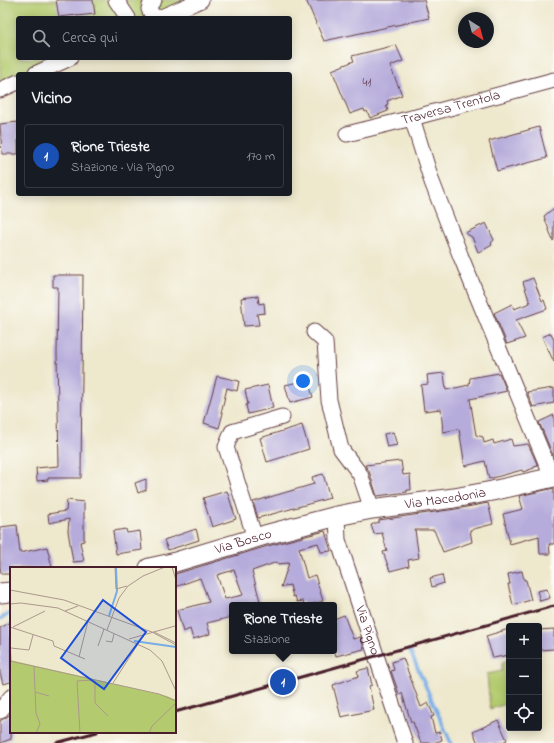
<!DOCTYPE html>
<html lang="it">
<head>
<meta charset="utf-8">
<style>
	:root { --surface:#171b24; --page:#242831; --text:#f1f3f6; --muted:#9ea1a6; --line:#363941; --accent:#1f6fb2 }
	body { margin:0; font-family:"Indie Flower",sans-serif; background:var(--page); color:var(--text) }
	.controls { position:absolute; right:12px; bottom:12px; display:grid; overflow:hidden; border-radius:4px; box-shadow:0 2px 10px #0003 }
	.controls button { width:36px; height:36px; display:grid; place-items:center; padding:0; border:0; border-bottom:1px solid var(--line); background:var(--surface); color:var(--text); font:20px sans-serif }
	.compass { position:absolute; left:458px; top:12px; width:36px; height:36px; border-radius:50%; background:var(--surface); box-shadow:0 2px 10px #0003; rotate:144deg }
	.you { position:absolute; left:303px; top:381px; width:14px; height:14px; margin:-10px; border:3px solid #fff; border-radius:50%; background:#1a73e8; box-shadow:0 0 0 6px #1a73e833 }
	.badge { display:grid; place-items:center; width:26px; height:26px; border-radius:50%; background:var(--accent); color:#fff; font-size:13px; font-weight:700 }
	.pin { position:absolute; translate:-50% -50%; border:2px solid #fff; box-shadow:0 1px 4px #0006 }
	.popup { position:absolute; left:229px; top:602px; width:108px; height:52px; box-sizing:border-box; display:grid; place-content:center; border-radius:4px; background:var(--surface); filter:drop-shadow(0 1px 3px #0005); font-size:13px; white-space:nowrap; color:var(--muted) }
	.popup b { font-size:15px; color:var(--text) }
	.popup::after { content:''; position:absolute; left:50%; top:100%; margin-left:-8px; border:8px solid transparent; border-top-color:var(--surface) }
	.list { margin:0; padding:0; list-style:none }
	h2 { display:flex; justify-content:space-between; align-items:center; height:52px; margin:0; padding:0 16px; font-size:17px }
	h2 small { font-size:13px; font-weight:400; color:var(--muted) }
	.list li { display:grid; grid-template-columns:26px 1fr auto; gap:12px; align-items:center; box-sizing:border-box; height:64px; margin:0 8px 8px; padding:0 8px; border:1px solid var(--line); border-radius:4px }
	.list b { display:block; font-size:15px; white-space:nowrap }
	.list p { margin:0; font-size:13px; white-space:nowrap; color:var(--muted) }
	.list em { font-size:13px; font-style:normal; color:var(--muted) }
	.icon { flex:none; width:22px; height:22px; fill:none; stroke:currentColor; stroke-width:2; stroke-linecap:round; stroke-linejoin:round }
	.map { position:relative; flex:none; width:554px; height:743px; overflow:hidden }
	.search { position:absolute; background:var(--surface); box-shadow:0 2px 10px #0003; left:16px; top:16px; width:276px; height:44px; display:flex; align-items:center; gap:10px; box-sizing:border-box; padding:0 14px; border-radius:4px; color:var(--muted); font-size:15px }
	.panel { position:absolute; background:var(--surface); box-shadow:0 2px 10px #0003; left:16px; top:72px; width:276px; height:124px; border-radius:4px }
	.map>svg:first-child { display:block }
	.green { fill:#b4ca6e; stroke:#7f744c }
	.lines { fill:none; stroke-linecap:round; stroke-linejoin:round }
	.stream { stroke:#78ade6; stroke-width:3.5 }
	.building { fill:#b6acdb; fill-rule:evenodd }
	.minor-casing { stroke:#633d43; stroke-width:17 }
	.major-casing { stroke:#633d43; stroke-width:21 }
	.minor { stroke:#fff; stroke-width:15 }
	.major { stroke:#fff; stroke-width:19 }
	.rail { stroke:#4a1f2b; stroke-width:3 }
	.labels { text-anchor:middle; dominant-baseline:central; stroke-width:3; stroke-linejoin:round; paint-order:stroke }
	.number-label { font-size:12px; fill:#654257 }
	.street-label { font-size:14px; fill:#4a1f2b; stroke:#fdfcf7 }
	.inset-river { fill:none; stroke:#78ade6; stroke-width:2 }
	.inset-road { fill:none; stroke:#ac988c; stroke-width:1 }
	.view { fill:#1d4ed8; fill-opacity:0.15; stroke:#1d4ed8; stroke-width:2 }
	.inset-edge { fill:none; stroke:#4a1f2b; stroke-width:2 }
</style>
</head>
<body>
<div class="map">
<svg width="554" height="743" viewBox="0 0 554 743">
	<rect width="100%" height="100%" fill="#fdfcf7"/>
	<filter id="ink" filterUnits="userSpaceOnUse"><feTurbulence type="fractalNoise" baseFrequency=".025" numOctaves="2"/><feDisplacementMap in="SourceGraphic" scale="8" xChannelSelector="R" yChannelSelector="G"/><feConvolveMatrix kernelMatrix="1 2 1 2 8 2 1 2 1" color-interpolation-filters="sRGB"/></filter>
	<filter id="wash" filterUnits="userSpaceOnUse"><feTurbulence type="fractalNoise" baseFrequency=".012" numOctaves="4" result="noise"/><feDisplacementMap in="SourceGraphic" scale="16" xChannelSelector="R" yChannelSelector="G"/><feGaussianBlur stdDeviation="0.9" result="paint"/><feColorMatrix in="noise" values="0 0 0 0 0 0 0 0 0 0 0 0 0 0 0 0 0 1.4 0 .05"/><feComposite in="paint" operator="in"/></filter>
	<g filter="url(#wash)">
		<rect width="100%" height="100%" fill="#eee8cd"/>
		<path class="green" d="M0 0H208L166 18H18V58H76L41 74H18V84L0 92Z
			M509 660V703L490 709 487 674 502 671V662Z"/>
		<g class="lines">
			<path class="stream" d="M0 619 11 613
				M410 651 451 743"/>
		</g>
		<g id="blocks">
			<path class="building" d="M56 0H93L95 14 77 16V15L59 17Z
				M306 0H424L429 18 324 41Z
				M396 45 403 61 390 66 402 95 387 101 388 104 386 105 388 111 370 118 367 111 365 112 364 109 350 114 332 70 354 61 352 56Z
				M18 122V154H2L0 124Z
				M539 127 547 158 497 171 489 141Z
				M554 208V240L553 241 544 216Z
				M486 223 494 240 491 243 492 245 485 249 478 252 472 237 465 233Z
				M53 275H83L81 478H48V480L37 481 36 468 59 466 57 354 58 287H53Z
				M533 278 542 301 544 300 547 309 516 320 525 338 507 344 494 313 512 304 514 309 530 303 523 282Z
				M258 296 259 304 264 303 265 313 257 314 259 325 244 326 241 298Z
				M551 333 554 340V362L542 337Z
				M444 373 446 390 469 385 470 378 499 373 507 391 470 399 476 435 483 437 484 443 493 440 494 444 511 439 513 446 528 444 538 466 534 467V468L523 472 522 470 489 479 485 461 465 466 459 429 443 432 441 409 424 411 421 385 428 384 427 375Z
				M217 376 239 381 237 391 227 388 221 413H223L219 428 204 423Z
				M308 380 313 397 290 403 285 385Z
				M268 385 273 408 248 414 246 405 248 404 245 390Z
				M554 388V403L533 407 527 392Z
				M554 415V458L539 422Z
				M302 425 309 449 267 462 260 438Z
				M393 432 397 445 387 447 384 434Z
				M401 461 403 475 410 474 411 490H407V492L377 496 369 471 365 465Z
				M323 474 330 498 258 518 253 502 314 484 312 477Z
				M146 479V490L138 493 135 483Z
				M554 488V544H549L550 554H540L539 536 510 544 503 514 523 509 519 496Z
				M227 491 236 519 212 527 203 498Z
				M67 500 84 502V541L80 542 84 561 73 562 68 531 69 519 49 523 48 514 66 511Z
				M488 503 493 524 470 530 472 542 443 552 434 530H415L419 558 408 560 409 566 390 571 383 552 387 551 382 533 374 534 371 525 379 522V520L456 509Z
				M17 525 20 553 47 547 52 567 47 568H11V574H1L0 566V527Z
				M126 529 127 533 140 531 142 550 116 554 113 531Z
				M196 529 199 540 168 550 164 540Z
				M325 531 331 551 321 552 318 543 299 548 307 578 315 575 323 601 310 605H304L303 601 297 602 295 596 293 597 290 585 281 587 289 563 278 564 277 562 252 571 261 605H232V617L207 623 210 634 193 639 190 629 183 632 177 610 209 602 200 578 175 587V574L268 546ZM234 570 243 595 225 599 217 575Z
				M522 571 524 580H526L531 600 513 605 508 584H510L508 574Z
				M442 575 444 583 432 587 430 578Z
				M547 589 550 598 540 601 537 591Z
				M344 615 353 639 361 637 364 649 336 656 334 647V619Z
				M11 622V682L3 684 0 673V628Z
				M509 629V655L493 658 486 636Z
				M554 629V649L539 650V630Z
				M403 658 421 707 428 703 434 716 431 717 435 733 440 732 442 740 434 743H421L413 722H411L402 693 399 694 391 671 394 670 392 662Z
				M368 668 372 685 369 686 374 710 341 717 333 685 359 676 357 671Z
				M11 714V739L0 743V721Z
				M498 720 507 740 500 743H478L473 732Z"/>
		</g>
	</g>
	<g filter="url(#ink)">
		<use href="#blocks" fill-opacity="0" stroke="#633d43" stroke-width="1"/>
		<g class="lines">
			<defs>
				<g id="minor">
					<path d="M116 0 128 18"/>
					<path d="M154 18 149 9 151 3 154 0"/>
					<path d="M159 18 201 0"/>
					<path d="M35 74 70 58"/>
					<path d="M0 90 18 82"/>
					<path d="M412 118 432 182 461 257 552 477"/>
					<path id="s1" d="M347 134 412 118 554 80"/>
					<path d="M314 332 325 342 329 400 341 449 360 474 372 509"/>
					<path id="s2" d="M337 516 338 540 405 743"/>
					<path d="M255 538 226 447 232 432 282 417"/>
					<path d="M0 711 11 697"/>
				</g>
				<g id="major">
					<path id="s3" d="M149 568 172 563 265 535 337 516 372 509 454 498 492 491 554 477"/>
					<path d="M0 593 11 592"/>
				</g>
			</defs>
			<use href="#minor" class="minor-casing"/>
			<use href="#major" class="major-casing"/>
			<use href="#minor" class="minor"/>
			<use href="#major" class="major"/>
			<path class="rail" d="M175 712 283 682 554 606
				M56 743 97 732"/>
		</g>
	</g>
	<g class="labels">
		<g class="number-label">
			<text x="367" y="83">41</text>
		</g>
		<g class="street-label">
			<text stroke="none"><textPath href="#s1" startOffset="107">Traversa Trentola</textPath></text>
			<text stroke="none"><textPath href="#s3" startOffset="305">Via Macedonia</textPath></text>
			<text stroke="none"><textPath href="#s3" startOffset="98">Via Bosco</textPath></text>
			<text stroke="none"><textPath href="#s2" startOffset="119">Via Pigno</textPath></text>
		</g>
	</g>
	<g transform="translate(10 567)">
		<rect width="166" height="166" fill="#eee8cd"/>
		<path d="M0 93 157 129 166 133V166H0Z" fill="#b4ca6e"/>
		<path class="inset-river" d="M99 49 107 24 106 1M124 74 166 80"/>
		<path class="inset-road" d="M105 0 106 22 117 19M162 0 166 13M0 23 54 33 142 65 166 78M0 37 11 36 48 41 140 83 152 94 166 124M55 44 68 39M0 60 43 74 44 79 75 92M3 60 35 44M97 63 109 31 118 19 133 9 155 0M144 65 166 76M0 70 1 94M119 72 165 59M96 74 102 75 104 67M88 79 94 62M1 81 19 83 23 68M69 90 78 54M0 94 149 127 166 134M24 99 26 146 30 157 26 166M85 113V136L98 149M103 116 128 77M25 125 39 129M70 166 67 114 83 113M139 166 142 159 166 136"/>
		<path class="view" d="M93 33 136 65 94 122 51 91Z"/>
		<rect width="166" height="166" class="inset-edge"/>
	</g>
</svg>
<div class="controls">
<button>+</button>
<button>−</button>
<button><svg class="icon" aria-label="locate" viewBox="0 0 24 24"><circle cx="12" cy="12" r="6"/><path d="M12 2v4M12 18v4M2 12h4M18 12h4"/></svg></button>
</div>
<svg class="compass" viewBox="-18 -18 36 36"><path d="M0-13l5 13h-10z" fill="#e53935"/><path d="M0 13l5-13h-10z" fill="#9ea1a6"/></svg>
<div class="you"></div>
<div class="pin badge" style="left:283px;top:682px;background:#1a4fb4">1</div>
<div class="popup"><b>Rione Trieste</b>Stazione</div>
<div class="search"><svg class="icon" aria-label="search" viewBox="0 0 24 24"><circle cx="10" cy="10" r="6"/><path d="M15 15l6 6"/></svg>Cerca qui</div>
<section class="panel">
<h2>Vicino<small></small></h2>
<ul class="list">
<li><span class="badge" style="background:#1a4fb4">1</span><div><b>Rione Trieste</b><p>Stazione · Via Pigno</p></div><em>170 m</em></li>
</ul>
</section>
</div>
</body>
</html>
